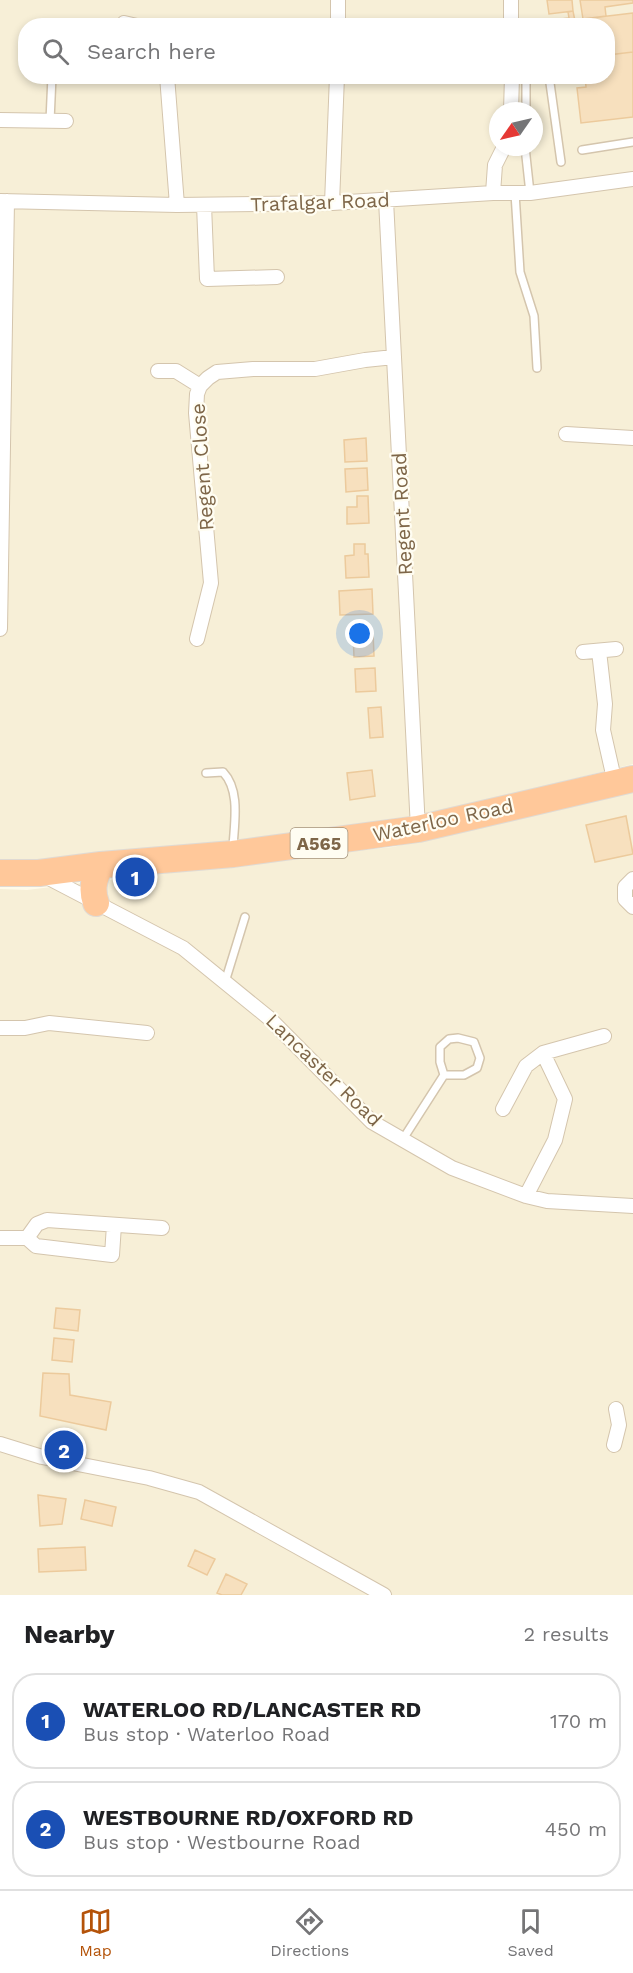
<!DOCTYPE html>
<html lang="en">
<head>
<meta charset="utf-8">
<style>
	:root { --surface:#fff; --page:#f6f6f6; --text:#202124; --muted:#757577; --line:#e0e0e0; --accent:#b45309 }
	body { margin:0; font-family:"Work Sans",sans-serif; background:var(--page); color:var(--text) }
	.compass { position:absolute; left:489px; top:102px; width:54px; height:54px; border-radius:50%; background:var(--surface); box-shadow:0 3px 9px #0003; rotate:236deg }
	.you { position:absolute; left:360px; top:634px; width:21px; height:21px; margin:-15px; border:4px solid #fff; border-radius:50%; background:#1a73e8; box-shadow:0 0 0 9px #1a73e833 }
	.badge { display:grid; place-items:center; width:39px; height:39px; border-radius:50%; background:var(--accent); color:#fff; font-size:20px; font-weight:700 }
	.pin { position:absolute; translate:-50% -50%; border:3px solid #fff; box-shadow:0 2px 6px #0006 }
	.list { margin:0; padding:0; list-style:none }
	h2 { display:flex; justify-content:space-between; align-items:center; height:78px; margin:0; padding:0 24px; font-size:26px }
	h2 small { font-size:20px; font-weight:400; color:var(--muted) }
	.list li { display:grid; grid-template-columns:39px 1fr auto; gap:18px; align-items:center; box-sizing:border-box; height:96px; margin:0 12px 12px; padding:0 12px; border:2px solid var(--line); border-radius:24px }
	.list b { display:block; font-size:22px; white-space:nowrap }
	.list p { margin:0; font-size:20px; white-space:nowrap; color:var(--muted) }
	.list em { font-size:20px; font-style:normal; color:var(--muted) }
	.icon { flex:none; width:33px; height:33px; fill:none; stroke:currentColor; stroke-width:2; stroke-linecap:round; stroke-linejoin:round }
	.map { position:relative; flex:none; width:633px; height:1595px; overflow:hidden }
	.search { position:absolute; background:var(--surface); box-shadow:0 3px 9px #0003; left:18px; right:18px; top:18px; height:66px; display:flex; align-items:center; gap:15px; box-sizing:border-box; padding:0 21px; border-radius:24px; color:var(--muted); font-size:22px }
	.sheet { height:294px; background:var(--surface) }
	nav { display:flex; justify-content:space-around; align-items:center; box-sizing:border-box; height:84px; border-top:2px solid var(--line); background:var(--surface); font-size:16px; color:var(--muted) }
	nav a { display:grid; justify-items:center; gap:3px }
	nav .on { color:var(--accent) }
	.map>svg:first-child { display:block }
	.residential { fill:#f7efd7; fill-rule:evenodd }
	.building { fill:#f7e0be; stroke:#ecca9c; stroke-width:1.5 }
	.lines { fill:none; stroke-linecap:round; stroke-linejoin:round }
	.lane-casing { stroke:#d4c5ad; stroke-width:10 }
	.street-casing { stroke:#d4c5ad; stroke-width:16 }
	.highway-casing { stroke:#e0dad3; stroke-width:28 }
	.lane { stroke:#fff; stroke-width:7 }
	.street { stroke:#fff; stroke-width:14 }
	.highway { stroke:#ffc89a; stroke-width:26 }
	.labels { text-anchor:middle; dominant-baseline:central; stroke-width:4.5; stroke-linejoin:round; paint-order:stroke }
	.shield { fill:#fffdf2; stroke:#a5937b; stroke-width:1.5 }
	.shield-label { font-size:18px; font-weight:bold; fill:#7e6648 }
	.street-label { font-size:20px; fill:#7e6648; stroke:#fffdf2 }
</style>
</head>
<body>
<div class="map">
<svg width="633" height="1595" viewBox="0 0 633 1595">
	<rect width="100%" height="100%" fill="#fffbea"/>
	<path class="residential" d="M0 0H633V764L404 821 292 835 65 860 0 864ZM26 26H608V76H26ZM498 111H534V147H498Z
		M633 789V1595H0V889L27 890 314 855 393 847Z"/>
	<path class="building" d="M547 0H572L573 11 549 14Z
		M580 0H633V3L605 7 606 16 583 19Z
		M573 11 576 26H521V24L569 18 568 12Z
		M633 13V52L608 55V26L576 25 583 24V19Z
		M633 52V117L581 123 577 88 586 87 585 76H608V55Z
		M366 438 367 461 345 462 344 440Z
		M367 468 368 490 346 492 345 469Z
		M357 496H368L369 523 347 524V507H357Z
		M354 544H365V554H368L369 577 346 578 345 556 354 555Z
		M372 589 373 614 340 615 339 591Z
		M373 632 374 656 354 657 353 634Z
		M375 668 376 691 356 692 355 669Z
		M381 707 383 737 370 738 368 708Z
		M372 770 375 796 350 800 347 773Z
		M626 816 633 854 595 862 586 825Z
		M56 1308 80 1310 78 1331 54 1328Z
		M54 1338 74 1340 72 1362 52 1360Z
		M43 1373 69 1374 70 1395 111 1402 106 1430 40 1416Z
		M38 1495 66 1499 62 1524 40 1526Z
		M85 1500 116 1507 112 1526 81 1519Z
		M85 1547 86 1570 39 1572 38 1549Z
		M195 1550 215 1559 207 1575 188 1566Z
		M226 1574 247 1584 241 1595H222L217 1593Z"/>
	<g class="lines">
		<defs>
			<path id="lane" d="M549 76 561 162
				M526 111V79L547 76
				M50 121 52 76
				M525 147 530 193
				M582 150 633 142
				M515 193 520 272 534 316 537 368
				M206 773 223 772C241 791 234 824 233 848
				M225 982 245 917
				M458 1038 474 1042 480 1058 477 1068 464 1075H444L440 1062V1047L449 1039Z
				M403 1139 444 1075"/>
			<path id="street" d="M338 0V26
				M511 0V26
				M124 23 137 26
				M167 76 177 205
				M511 111 512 76
				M0 120 66 121
				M493 193 495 165 504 147
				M386 200 418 829
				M0 201 177 205 332 203 493 193H530L633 179
				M332 203 337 76
				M204 205 207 279 277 277
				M158 371H176L200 386
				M566 434 633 438
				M0 629 7 201
				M197 639 211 583 196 413 197 394 200 386 208 378 217 372 253 369H315L365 360 394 357
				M599 651 605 704 603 730 615 783
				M583 652 616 649
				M43 875 183 948 269 1018 372 1122 452 1168 526 1196 547 1201 633 1206
				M633 879 625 887V899L633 907
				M0 1028H25L49 1023 147 1033
				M503 1109 526 1066 543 1053 604 1036
				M526 1196 555 1140 565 1099 543 1053
				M0 1238H27L37 1224 47 1220 162 1228
				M27 1238 36 1246 112 1255 114 1225
				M0 1444 42 1457 149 1478 199 1492 384 1595
				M614 1445 619 1425 616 1409"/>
			<path id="highway" d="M0 873H39L101 865 233 854 418 829 633 779
				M96 903C91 889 94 878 101 865"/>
		</defs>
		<use href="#lane" class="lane-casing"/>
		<use href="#street" class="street-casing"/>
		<use href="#highway" class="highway-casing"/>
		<use href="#lane" class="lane"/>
		<use href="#street" class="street"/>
		<use href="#highway" class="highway"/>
	</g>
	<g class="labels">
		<rect class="shield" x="290.5" y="828" width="57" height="30" rx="4.5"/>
		<g class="shield-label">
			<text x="319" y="843">A565</text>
		</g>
		<g class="street-label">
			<text transform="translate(320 202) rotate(-2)">Trafalgar Road</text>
			<text transform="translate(202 467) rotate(-94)">Regent Close</text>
			<text transform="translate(402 514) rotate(-93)">Regent Road</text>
			<text transform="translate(443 820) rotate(-12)">Waterloo Road</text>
			<text transform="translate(324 1070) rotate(44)">Lancaster Road</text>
		</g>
	</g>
</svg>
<svg class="compass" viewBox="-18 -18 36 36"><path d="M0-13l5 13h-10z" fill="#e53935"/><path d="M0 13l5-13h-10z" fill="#757577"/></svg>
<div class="you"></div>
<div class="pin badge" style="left:135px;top:877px;background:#1a4fb4">1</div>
<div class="pin badge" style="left:64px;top:1450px;background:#1a4fb4">2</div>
<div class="search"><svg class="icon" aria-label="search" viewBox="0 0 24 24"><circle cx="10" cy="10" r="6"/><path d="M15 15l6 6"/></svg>Search here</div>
</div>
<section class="sheet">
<h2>Nearby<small>2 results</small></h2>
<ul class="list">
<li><span class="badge" style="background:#1a4fb4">1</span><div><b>WATERLOO RD/LANCASTER RD</b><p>Bus stop · Waterloo Road</p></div><em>170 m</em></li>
<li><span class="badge" style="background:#1a4fb4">2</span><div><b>WESTBOURNE RD/OXFORD RD</b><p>Bus stop · Westbourne Road</p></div><em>450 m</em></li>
</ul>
</section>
<nav>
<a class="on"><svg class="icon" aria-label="map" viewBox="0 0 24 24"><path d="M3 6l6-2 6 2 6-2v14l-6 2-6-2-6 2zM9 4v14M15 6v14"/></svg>Map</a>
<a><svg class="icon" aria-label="directions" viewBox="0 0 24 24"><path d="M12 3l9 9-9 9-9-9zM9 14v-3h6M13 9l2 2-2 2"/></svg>Directions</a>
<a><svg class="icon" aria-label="saved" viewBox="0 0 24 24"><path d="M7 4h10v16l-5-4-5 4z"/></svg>Saved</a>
</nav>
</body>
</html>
